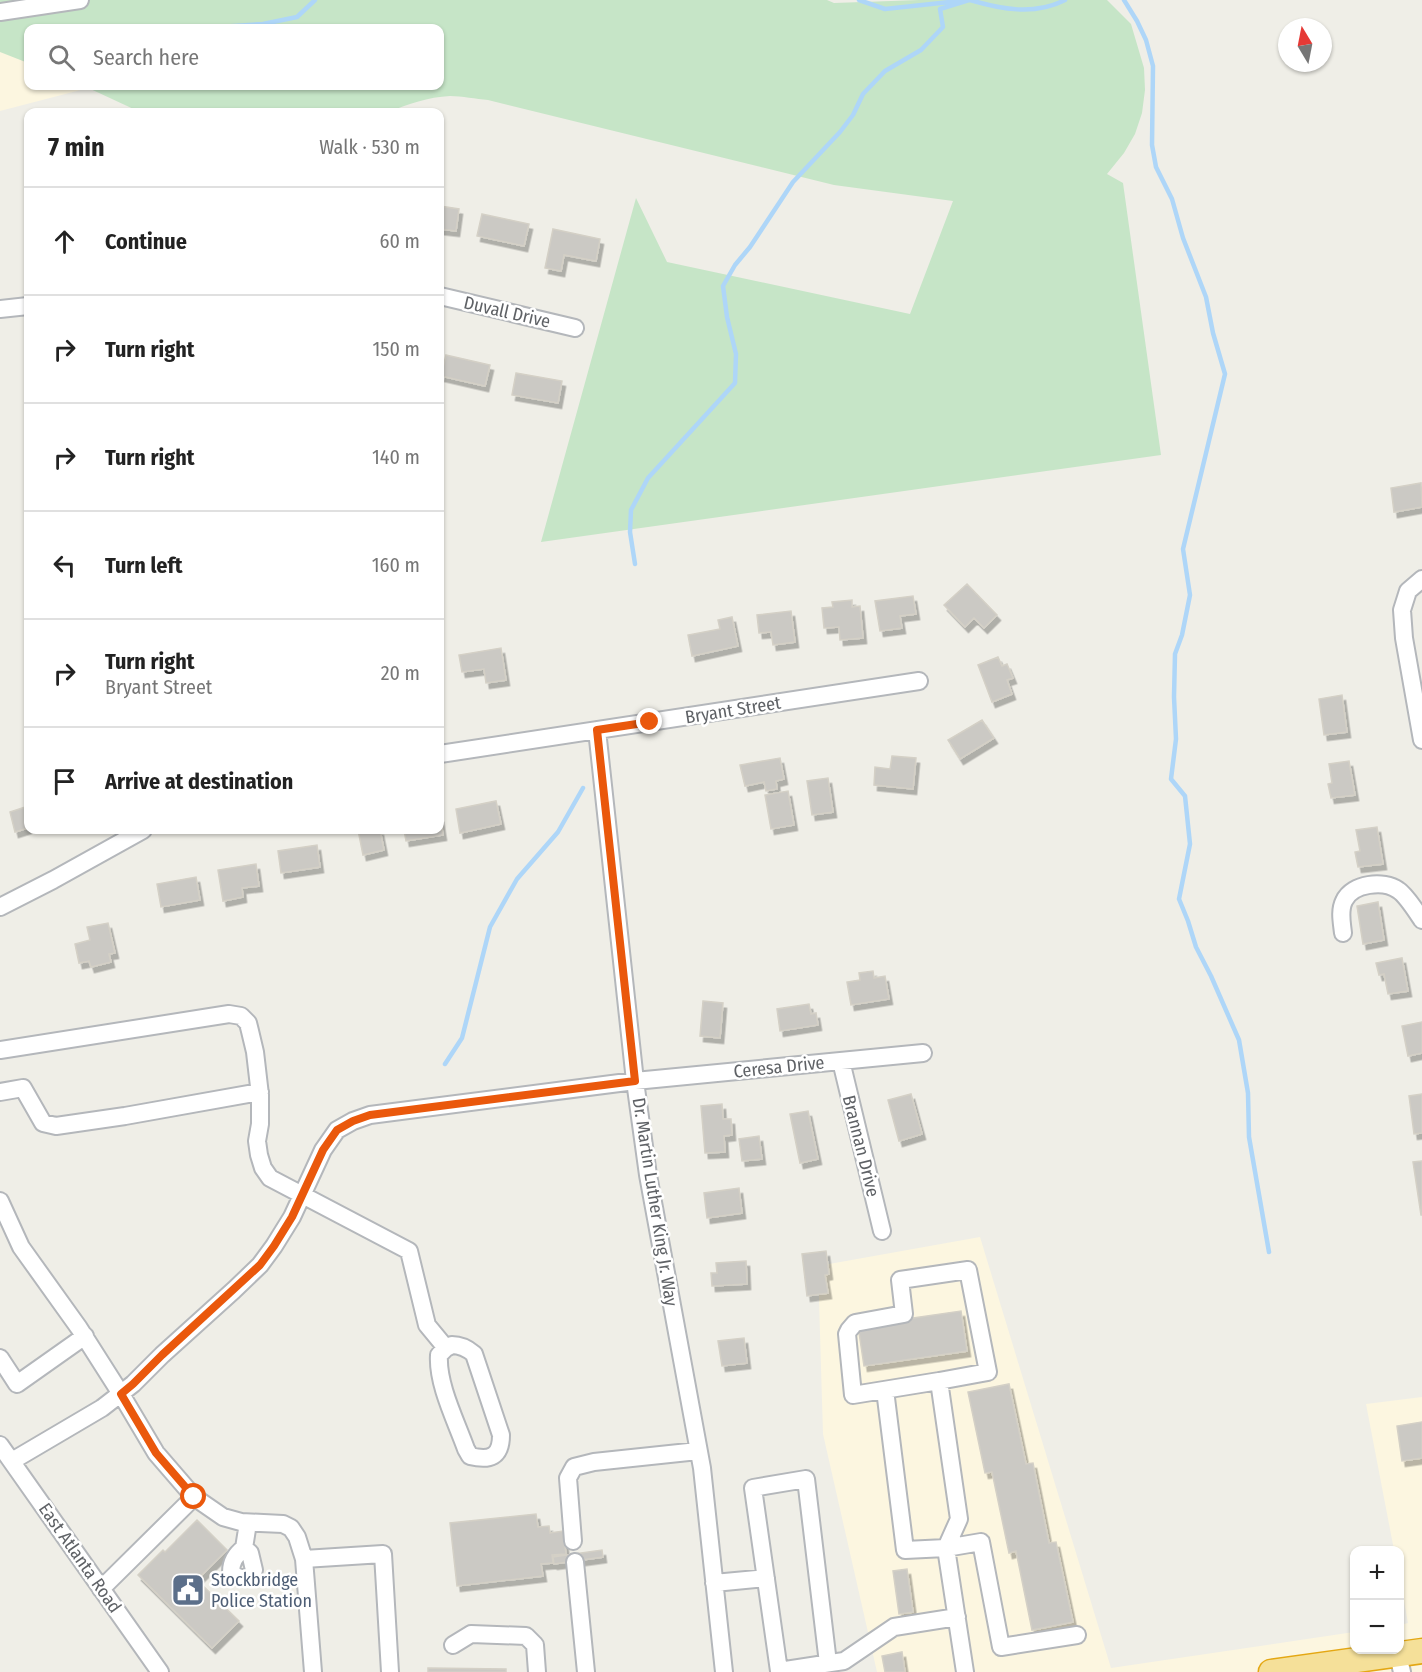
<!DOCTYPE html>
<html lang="en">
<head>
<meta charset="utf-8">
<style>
	:root { --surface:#fff; --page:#f6f6f6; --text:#222; --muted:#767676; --line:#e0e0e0 }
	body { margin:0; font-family:"Fira Sans Condensed",sans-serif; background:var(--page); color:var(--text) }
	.controls { position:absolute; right:18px; bottom:18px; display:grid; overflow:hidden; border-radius:12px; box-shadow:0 2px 4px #0004 }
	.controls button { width:54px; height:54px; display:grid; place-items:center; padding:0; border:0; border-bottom:2px solid var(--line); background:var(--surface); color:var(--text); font:30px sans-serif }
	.compass { position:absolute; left:1278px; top:18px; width:54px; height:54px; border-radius:50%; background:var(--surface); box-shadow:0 2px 4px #0004; rotate:350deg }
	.stop { position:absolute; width:18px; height:18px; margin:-14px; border:4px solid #ea580c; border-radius:50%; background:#fff }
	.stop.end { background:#ea580c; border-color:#fff; box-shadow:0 2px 6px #0008 }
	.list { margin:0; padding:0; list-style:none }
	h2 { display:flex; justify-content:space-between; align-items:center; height:78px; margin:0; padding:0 24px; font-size:26px }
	h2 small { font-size:20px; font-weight:400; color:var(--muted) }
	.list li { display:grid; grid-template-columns:39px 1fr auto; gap:18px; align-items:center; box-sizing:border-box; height:108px; padding:0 24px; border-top:2px solid var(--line) }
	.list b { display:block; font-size:22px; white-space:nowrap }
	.list p { margin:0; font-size:20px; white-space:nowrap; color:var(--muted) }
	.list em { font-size:20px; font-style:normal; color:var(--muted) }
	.icon { flex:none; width:33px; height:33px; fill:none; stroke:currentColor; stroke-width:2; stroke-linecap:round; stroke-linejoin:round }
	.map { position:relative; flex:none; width:1422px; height:1672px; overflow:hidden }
	.search { position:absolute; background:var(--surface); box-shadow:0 2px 4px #0004; left:24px; top:24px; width:420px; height:66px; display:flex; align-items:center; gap:15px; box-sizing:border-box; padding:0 21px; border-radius:12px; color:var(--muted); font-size:22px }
	.panel { position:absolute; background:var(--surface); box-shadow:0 2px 4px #0004; left:24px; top:108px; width:420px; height:726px; border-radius:12px }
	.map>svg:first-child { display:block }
	.commercial { fill:#fcf6e0 }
	.green { fill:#c6e5c7 }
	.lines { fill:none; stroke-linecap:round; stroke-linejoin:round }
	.stream { stroke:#aed6f8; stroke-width:4.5 }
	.building { fill:#cbc9c4; stroke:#d4d0c6; stroke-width:1.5; filter:url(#shadow) }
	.minor-casing { stroke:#b4b7bb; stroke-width:20 }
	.highway-casing { stroke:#e4a713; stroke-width:27 }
	.minor { stroke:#fff; stroke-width:16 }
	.highway { stroke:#f5e099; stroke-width:24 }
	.route { stroke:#ea580c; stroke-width:8 }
	.labels { text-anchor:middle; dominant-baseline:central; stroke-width:5; stroke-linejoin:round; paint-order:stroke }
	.street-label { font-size:18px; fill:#5f6266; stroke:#fff }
	.service-label { font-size:18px; fill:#4e5e75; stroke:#fff; text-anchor:start }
</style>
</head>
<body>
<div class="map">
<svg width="1422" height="1672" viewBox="0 0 1422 1672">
	<defs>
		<filter id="shadow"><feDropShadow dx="3.5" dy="5.5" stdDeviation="0" flood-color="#0004"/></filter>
	</defs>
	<rect width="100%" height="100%" fill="#efeee7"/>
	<path class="commercial" d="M0 0 28 28V86H96L0 111Z
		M980 1237 1111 1668 1354 1632V1650H1400V1625L1408 1623 1400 1580V1550H1394L1366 1404 1422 1397V1672H877L823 1434 818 1266Z"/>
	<path class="green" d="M0 0H827L834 3 919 0H1107L1131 24 1144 68 1145 90 1142 113 1135 134 1124 153 1107 174 1123 183 1161 455 541 542 636 198 667 262 910 314 953 201 834 185 488 100C476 99 462 96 450 96 428 97 408 104 389 112H140L84 86H440V28H28V63L0 52Z"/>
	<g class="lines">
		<path class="stream" d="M859 0 885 9 959 1
			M970 0C1001 9 1034 16 1065 0
			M1124 0 1137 21 1146 40 1153 66 1152 145 1156 167 1172 199 1183 238 1206 297 1213 333 1225 374 1183 549 1190 595 1182 635 1175 654 1174 697 1176 739 1171 779 1185 796 1190 844 1179 899 1188 921 1196 947 1211 976 1239 1040 1248 1093 1249 1137 1269 1252
			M129 28H205L263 24 297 17 315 0
			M635 564 630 532 631 510 648 478 735 383 736 354 727 317 723 286 735 265 750 247 793 182 840 132 853 115 863 94 885 71 921 50 943 27 940 9 969 0
			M445 1064 462 1038 490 927 517 879 558 832 583 788"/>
	</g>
	<path class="building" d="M440 206 459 209 456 231 440 229Z
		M482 214 529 224 524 246 477 236Z
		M553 229 600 239 596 261 564 255 561 271 545 268Z
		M446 355 490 365 485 386 441 376Z
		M516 373 562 381 558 403 512 395Z
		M1421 483 1422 507 1394 512 1391 488Z
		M967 584 997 615 984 628 974 618 965 627 944 605Z
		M913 596 916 614 900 616 902 628 880 631 875 601Z
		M852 600V607L860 606 863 638 840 640 839 627 824 628 822 608 833 607 832 602Z
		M791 611 795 642 773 645 771 632 759 633 757 615Z
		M732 617 738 646 692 656 688 635 720 629 718 620Z
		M501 648 506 680 486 683 484 669 462 672 459 655Z
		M998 657 1002 666 1007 664 1013 678 1007 680 1012 694 992 702 978 665Z
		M1342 695 1347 732 1324 735 1319 699Z
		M982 720 994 738 960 759 948 740Z
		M892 756 916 758 913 789 874 785 875 767 890 769Z
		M780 758 784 779 776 781 777 789 766 791 764 782 745 786 740 765Z
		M1349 761 1355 795 1331 798 1328 784 1332 783 1329 764Z
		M828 778 833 812 812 815 807 781Z
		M788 791 794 825 771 829 765 795Z
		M496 801 501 824 460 833 456 809Z
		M28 806V828L15 832 10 812Z
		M440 816 443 835 406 841 404 830H440Z
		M1377 827 1383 864 1358 867 1355 852 1360 851 1356 830Z
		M358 830H380L384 850 363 855Z
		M317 845 320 867 281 873 278 851Z
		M256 864 259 886 242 888 243 897 223 901 218 870Z
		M196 877 200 900 161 907 157 884Z
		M1378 902 1384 940 1363 944 1357 906Z
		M108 923 115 953 109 954 111 962 91 967 89 961 79 963 75 944 90 940 87 927Z
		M1402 958 1408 991 1388 994 1384 974 1379 975 1376 963Z
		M873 971 874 978 885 976 889 999 851 1005 847 982 860 980 859 973Z
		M703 1001 723 1003 720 1038 700 1036Z
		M809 1004 811 1014 816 1013 818 1025 780 1031 777 1009Z
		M1422 1022V1053L1408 1056 1402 1026Z
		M911 1094 922 1134 899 1141 888 1100Z
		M1422 1094V1133L1414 1134 1409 1096Z
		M722 1104 723 1119H731L732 1135 724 1136 725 1152 705 1153 701 1106Z
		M808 1111 818 1159 800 1163 790 1114Z
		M759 1136 762 1159 742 1161 739 1139Z
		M1422 1161V1215H1421L1413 1162Z
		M739 1188 742 1213 707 1218 704 1193Z
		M826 1251 829 1274 825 1275 828 1293 807 1296 802 1254Z
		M746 1261 747 1284 712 1286 711 1273H717L716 1263Z
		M961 1311 967 1351 864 1366 858 1326Z
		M744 1338 747 1363 722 1366 718 1341Z
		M1009 1384 1026 1464 1033 1463 1049 1543 1056 1542 1073 1622 1032 1630 1016 1551 1009 1553 992 1472 985 1473 968 1392Z
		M1422 1422V1458L1402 1461 1397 1426Z
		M536 1514 538 1527 549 1526 550 1533 563 1531 566 1554 552 1555 553 1563 541 1564 543 1576 457 1586 450 1523Z
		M197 1520 227 1550 197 1580 239 1621 212 1648 138 1575 163 1550 165 1552Z
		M602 1550 603 1557 554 1564 553 1557Z
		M907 1569 913 1612 899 1614 893 1571Z
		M902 1652 905 1672H885L882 1656Z
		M428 1668 506 1669V1672H428Z"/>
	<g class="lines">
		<defs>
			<path id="minor" d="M0 12 80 0
				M440 296 575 328
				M0 309 28 306
				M1422 579 1408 591 1402 610 1404 638 1422 740
				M597 730 635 1081 648 1175 702 1468 724 1672
				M440 754 919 681
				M0 907 53 880 143 830
				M1343 933C1342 923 1339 911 1344 901 1352 883 1384 880 1398 890 1406 895 1416 911 1422 920
				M0 1050 229 1014 241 1016 248 1023 250 1031 255 1052 260 1095V1124L257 1141 259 1155 263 1168 270 1178 409 1251 427 1325 446 1348
				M841 1061 882 1231
				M0 1092 23 1088 43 1123 56 1126 125 1116 260 1092
				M0 1201 21 1247 79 1328 121 1394 156 1453 194 1497 223 1517 241 1522 283 1524 291 1528 297 1537 304 1559
				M452 1345C461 1345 467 1348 474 1354L501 1435C501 1457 490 1461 470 1456L466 1449C456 1421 437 1384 439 1355L446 1348Z
				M0 1358 17 1384 85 1336
				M939 1381 853 1395 847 1334 849 1330 855 1323 904 1314 900 1280 968 1270 988 1372 939 1381 959 1519 946 1548 965 1672
				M885 1390 905 1550 946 1548 981 1542 1001 1647 1077 1635
				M0 1445 160 1672
				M12 1461 102 1408 133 1384 162 1355 234 1290 260 1265 274 1246 292 1217 323 1150 337 1130 353 1121 370 1115 635 1081 923 1053
				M573 1541 568 1478 574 1467 594 1462 698 1451
				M244 1548 250 1553 254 1570 251 1576C242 1579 238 1579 231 1572 231 1562 236 1554 244 1548L248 1523
				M575 1562 586 1672
				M714 1583 766 1578
				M101 1589 194 1497
				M453 1645 471 1634 526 1636 535 1645 537 1672
				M1398 1655 1402 1672
				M828 1663 806 1479 753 1488 779 1671 844 1661 894 1627 957 1617
				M313 1672 304 1559 383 1554 390 1672"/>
			<path id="highway" d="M1271 1672 1422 1651"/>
		</defs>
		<use href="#minor" class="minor-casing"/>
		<use href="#highway" class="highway-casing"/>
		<use href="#minor" class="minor"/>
		<use href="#highway" class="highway"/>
	</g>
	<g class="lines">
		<path class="route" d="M194 1497 156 1453 121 1394 133 1384 162 1355 260 1265 274 1246 292 1217 323 1150 337 1130 353 1121 370 1115 635 1081 597 730 650 722"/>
	</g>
	<defs>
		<symbol id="civic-square" viewBox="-11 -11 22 22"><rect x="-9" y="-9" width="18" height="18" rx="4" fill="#5c6f8a" stroke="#fff"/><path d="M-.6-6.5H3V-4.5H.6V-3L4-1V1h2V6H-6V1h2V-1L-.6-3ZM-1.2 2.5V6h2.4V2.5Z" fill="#fff"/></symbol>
	</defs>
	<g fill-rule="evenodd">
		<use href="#civic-square" x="169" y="1571" width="38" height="38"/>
	</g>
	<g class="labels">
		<g class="street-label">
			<text transform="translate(507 312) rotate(13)">Duvall Drive</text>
			<text transform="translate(733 710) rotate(-9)">Bryant Street</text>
			<text transform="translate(779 1067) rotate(-6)">Ceresa Drive</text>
			<text transform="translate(861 1146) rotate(76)">Brannan Drive</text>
			<text transform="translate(655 1202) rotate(81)">Dr. Martin Luther King Jr. Way</text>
			<text transform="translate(80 1558) rotate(55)">East Atlanta Road</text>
		</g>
		<g class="service-label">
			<text x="211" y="1580">Stockbridge<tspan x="211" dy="21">Police Station</tspan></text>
		</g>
	</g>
</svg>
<div class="controls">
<button>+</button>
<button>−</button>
</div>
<svg class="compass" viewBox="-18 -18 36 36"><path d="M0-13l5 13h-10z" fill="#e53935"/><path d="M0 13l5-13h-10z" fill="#767676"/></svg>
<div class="stop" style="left:194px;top:1497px"></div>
<div class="stop end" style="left:650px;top:722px"></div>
<div class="search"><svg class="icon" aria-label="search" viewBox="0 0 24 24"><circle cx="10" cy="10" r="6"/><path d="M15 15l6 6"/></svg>Search here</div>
<section class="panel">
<h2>7 min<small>Walk · 530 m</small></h2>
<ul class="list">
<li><svg class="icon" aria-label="ahead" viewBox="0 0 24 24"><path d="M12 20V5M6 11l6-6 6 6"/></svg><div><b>Continue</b></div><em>60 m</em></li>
<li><svg class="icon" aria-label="right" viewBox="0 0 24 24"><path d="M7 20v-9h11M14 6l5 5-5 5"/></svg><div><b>Turn right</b></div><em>150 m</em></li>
<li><svg class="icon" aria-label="right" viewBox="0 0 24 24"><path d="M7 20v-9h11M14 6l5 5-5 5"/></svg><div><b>Turn right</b></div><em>140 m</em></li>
<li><svg class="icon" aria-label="left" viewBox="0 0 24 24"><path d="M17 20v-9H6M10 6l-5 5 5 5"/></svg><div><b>Turn left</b></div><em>160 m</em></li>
<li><svg class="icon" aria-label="right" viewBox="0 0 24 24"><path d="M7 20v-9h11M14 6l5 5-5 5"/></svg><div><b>Turn right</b><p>Bryant Street</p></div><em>20 m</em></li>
<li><svg class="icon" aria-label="arrive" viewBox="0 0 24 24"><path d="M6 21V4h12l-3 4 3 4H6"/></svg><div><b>Arrive at destination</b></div></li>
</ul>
</section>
</div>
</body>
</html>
